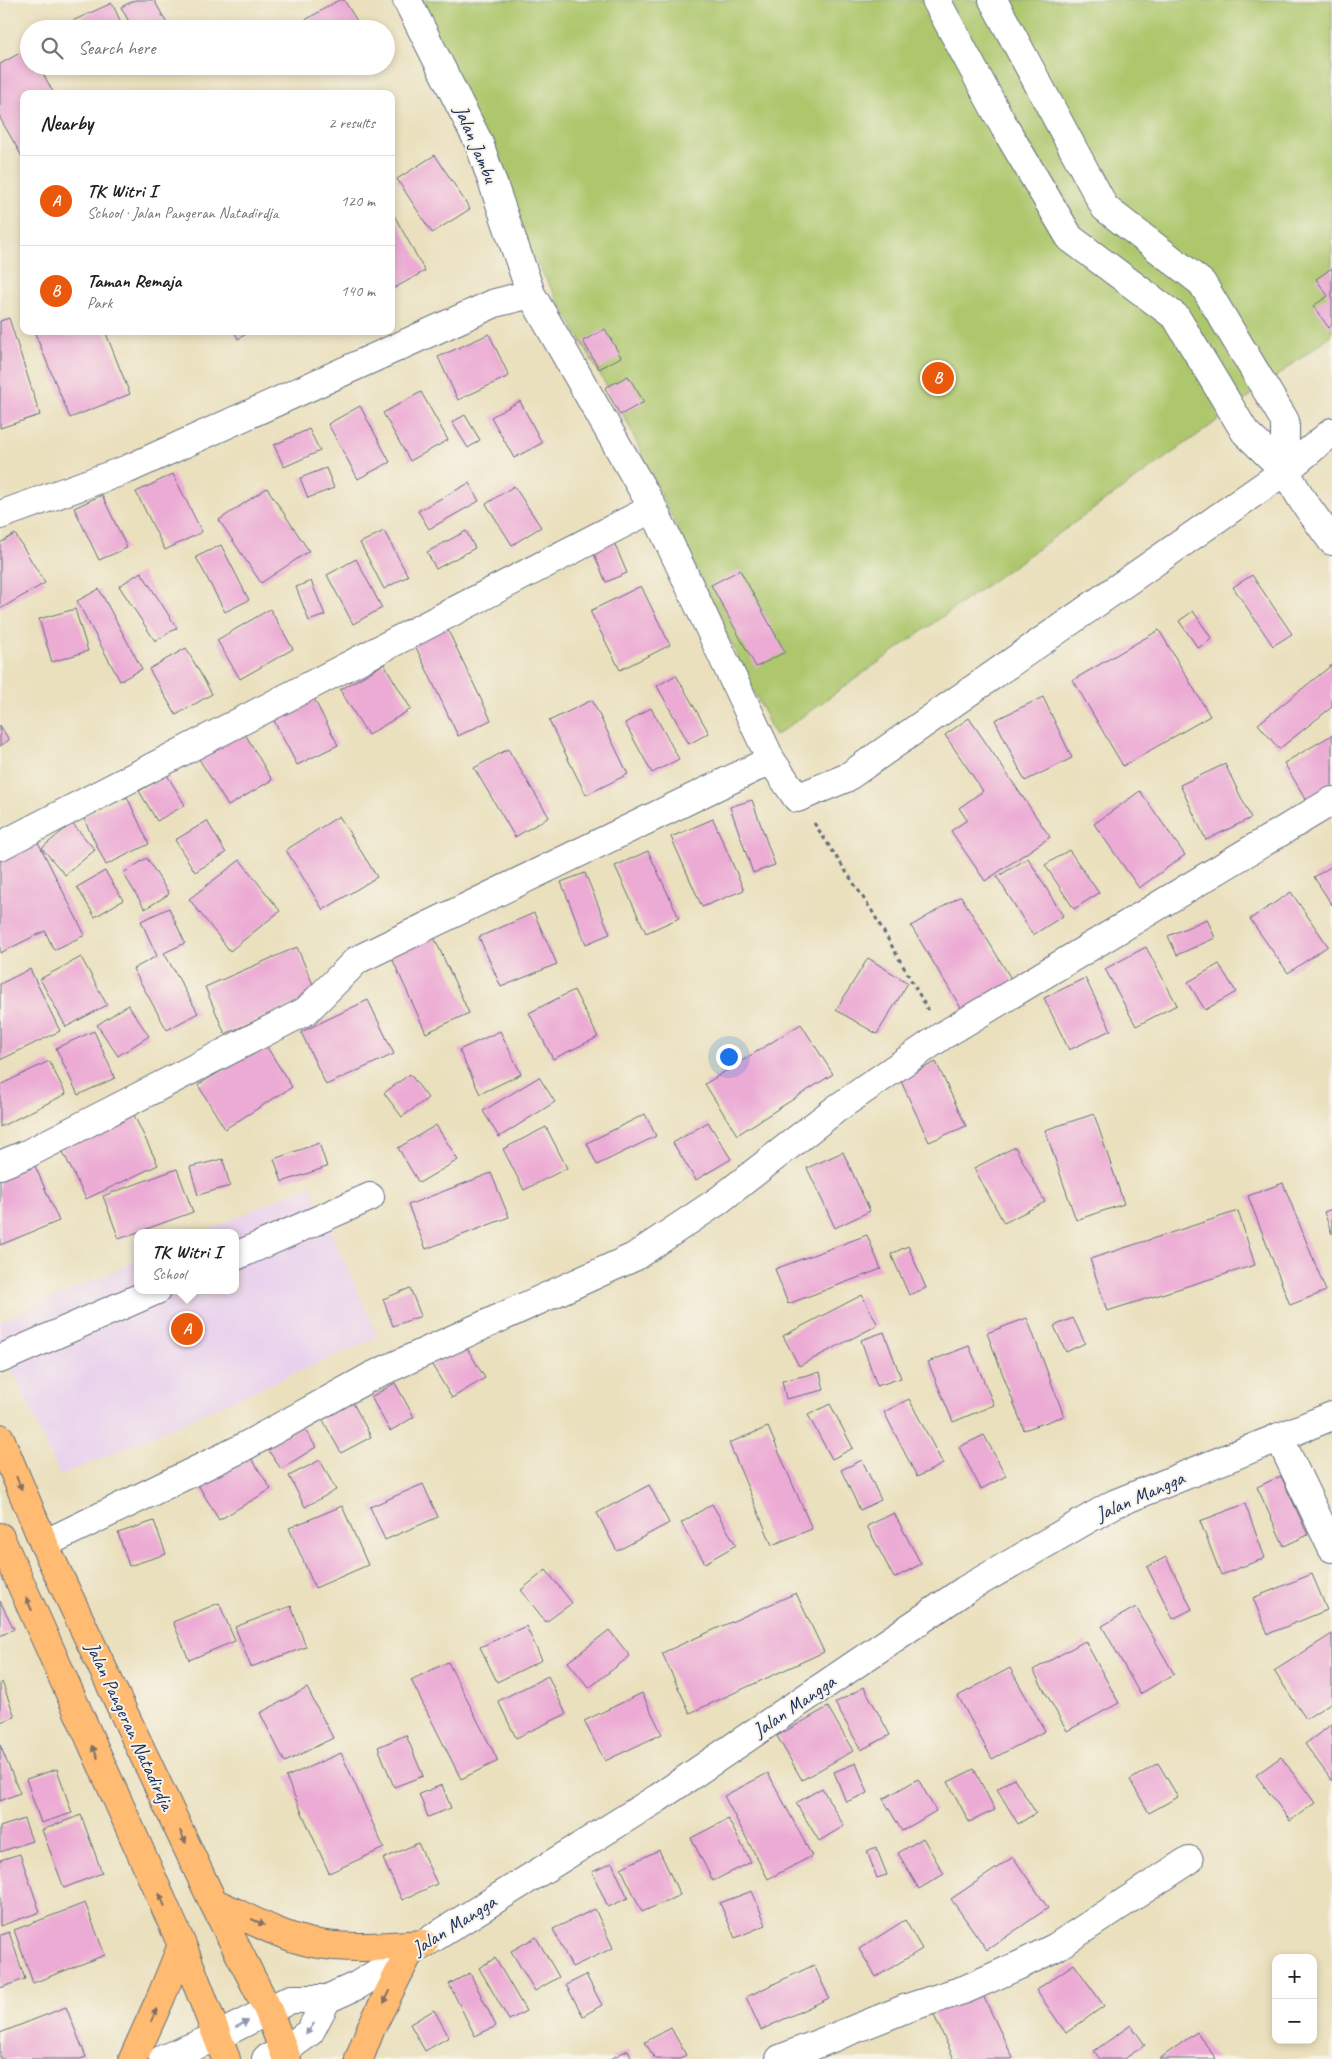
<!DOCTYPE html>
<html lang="en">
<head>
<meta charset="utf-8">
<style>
	:root { --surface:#fff; --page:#f2f2f2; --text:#202124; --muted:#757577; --line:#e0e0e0; --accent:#ea580c }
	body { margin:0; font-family:Caveat,sans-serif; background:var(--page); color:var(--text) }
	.controls { position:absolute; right:15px; bottom:15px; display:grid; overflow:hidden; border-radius:10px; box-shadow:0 2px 8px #0003 }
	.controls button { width:45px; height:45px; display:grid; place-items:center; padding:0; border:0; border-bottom:1px solid var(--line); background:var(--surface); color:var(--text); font:25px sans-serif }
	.you { position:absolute; left:728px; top:1056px; width:18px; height:18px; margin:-12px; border:4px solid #fff; border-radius:50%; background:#1a73e8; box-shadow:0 0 0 8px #1a73e833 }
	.badge { display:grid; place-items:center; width:32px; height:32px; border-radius:50%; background:var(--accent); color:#fff; font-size:16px; font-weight:700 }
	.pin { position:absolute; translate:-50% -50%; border:2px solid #fff; box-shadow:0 1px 5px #0006 }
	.popup { position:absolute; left:134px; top:1229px; width:105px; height:65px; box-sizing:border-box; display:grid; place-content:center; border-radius:10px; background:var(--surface); filter:drop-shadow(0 1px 4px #0005); font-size:16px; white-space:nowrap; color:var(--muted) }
	.popup b { font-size:19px; color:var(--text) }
	.popup::after { content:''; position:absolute; left:50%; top:100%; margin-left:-10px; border:10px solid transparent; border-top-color:var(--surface) }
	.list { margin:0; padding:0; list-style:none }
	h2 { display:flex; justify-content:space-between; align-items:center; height:65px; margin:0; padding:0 20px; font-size:21px }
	h2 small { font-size:16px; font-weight:400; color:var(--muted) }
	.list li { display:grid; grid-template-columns:32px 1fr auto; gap:15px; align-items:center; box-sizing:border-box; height:90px; padding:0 20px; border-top:1px solid var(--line) }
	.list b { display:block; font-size:19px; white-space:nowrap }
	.list p { margin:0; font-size:16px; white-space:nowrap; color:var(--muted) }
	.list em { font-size:16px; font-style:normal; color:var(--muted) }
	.icon { flex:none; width:28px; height:28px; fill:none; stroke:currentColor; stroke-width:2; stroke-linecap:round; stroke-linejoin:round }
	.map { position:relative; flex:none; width:1332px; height:2059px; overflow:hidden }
	.search { position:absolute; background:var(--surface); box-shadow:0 2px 8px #0003; left:20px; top:20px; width:375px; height:55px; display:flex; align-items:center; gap:12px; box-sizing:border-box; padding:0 18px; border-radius:28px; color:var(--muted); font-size:19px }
	.panel { position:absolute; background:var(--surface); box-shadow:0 2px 8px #0003; left:20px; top:90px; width:375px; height:245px; border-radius:10px }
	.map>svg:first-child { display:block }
	.built { fill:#e9d1ed }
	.green { fill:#aec76d; stroke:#647b66 }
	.building { fill:#ecabd4 }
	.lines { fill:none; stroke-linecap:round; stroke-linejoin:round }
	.minor-casing { stroke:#636d7f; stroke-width:30 }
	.tertiary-casing { stroke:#636d7f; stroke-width:30 }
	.primary-casing { stroke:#636d7f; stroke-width:30 }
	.path { stroke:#636d7f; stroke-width:3; stroke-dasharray:4 4; stroke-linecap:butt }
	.minor { stroke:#fff; stroke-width:28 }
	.tertiary { stroke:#fff; stroke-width:28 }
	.primary { stroke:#febb71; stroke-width:28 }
	.oneway { fill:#816e67 }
	.oneway2 { fill:#8d97ae }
	.labels { text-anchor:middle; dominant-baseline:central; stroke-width:4; stroke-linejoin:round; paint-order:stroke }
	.street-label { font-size:20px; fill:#1b2f5e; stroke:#f7f3e8 }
</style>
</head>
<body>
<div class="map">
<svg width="1332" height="2059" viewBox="0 0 1332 2059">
	<rect width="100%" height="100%" fill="#f7f3e8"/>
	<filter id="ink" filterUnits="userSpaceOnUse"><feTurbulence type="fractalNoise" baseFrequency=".02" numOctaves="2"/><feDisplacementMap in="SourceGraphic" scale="10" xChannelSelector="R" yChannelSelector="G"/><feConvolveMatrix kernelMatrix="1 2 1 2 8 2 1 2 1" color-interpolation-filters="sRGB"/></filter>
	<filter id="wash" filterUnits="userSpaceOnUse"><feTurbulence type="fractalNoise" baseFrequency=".0096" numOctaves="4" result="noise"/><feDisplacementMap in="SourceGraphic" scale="20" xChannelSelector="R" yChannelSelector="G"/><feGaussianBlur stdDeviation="1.12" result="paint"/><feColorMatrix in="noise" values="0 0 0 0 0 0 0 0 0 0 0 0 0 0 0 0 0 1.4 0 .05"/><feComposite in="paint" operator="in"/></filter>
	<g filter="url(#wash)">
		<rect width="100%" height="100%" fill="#eae0bd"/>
		<path class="built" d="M310 1185 378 1337 60 1476 0 1342V1321L138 1261V1290H236V1233H202Z"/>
		<path class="green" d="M398 0H1332V335L1210 426 775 736 627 422 534 258Z"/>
		<g id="blocks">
			<path class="building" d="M135 0H154L169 27 133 29 121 7Z
				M339 0H344L362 29H306L302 22Z
				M112 3 124 29H73L70 22Z
				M29 48V66H39L54 94H24V160L0 118V64Z
				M329 66H347L334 74Z
				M435 155 470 209 432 233 397 179Z
				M391 210 425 271 391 290Z
				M1332 268V325L1329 328 1313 306 1328 296 1316 279Z
				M9 318 40 415 0 428V321Z
				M605 329 621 357 599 369 583 341Z
				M34 331H105L130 394 70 418Z
				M234 331H251L238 339Z
				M489 334 509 376 458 400 438 357Z
				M628 376 644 402 620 415 605 388Z
				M421 392 448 440 410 461 383 413Z
				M520 401 542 443 514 458 491 417Z
				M360 406 390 462 358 479 328 424Z
				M465 415 480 440 468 448 452 422Z
				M309 429 320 451 284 467 274 445Z
				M326 468 334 488 308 498 300 478Z
				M173 474 202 532 165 550 136 492Z
				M469 483 479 501 429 529 418 511Z
				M514 486 541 527 512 545 486 504Z
				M267 488 309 551 261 583 219 520Z
				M102 495 127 548 99 560 74 508Z
				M384 531 408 576 384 589 360 543Z
				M466 531 475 548 436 569 427 552Z
				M610 533 627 573 606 582 589 542Z
				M15 534 45 583 0 609V543Z
				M221 545 249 600 225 612 196 557Z
				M356 559 382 608 353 624 327 575Z
				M740 570 785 652 756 667 711 585Z
				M141 572 177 628 155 641 119 586Z
				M1252 575 1292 634 1273 646 1233 587Z
				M311 581 325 615 309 621 296 587Z
				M641 586 670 645 620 670 590 611Z
				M99 589 142 669 120 681 77 601Z
				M75 609 88 651 52 662 39 619Z
				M270 609 293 649 240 679 217 640Z
				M1193 611 1212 639 1198 648 1179 621Z
				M444 622 491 720 458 736 411 637Z
				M1159 630 1210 716 1123 766 1073 680Z
				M186 648 212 694 176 715 149 669Z
				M384 664 411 709 368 735 340 690Z
				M1332 665V707L1279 749 1258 724Z
				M676 675 709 733 689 744 657 686Z
				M311 693 338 745 297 765 270 713Z
				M1043 697 1072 758 1025 781 995 720Z
				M592 700 628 774 586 795 549 721Z
				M651 708 679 759 652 773 625 723Z
				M969 718 1050 837 985 881 951 831 967 820 959 808 983 791 945 735Z
				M0 725 9 740 0 746Z
				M241 727 272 780 228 806 196 754Z
				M1332 735V794L1310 806 1284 763Z
				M508 749 549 817 515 837 474 768Z
				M1225 764 1251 818 1206 840 1180 785Z
				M167 775 185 805 157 821 139 791Z
				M1140 791 1185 855 1139 888 1094 824Z
				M127 797 149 844 106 865 83 817Z
				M752 800 775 865 753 873 730 807Z
				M339 816 377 877 323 910 286 850Z
				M713 819 744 890 702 907 671 837Z
				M207 821 226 853 195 872 175 840Z
				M72 823 95 850 65 875 42 848Z
				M37 840 85 935 54 950 45 931 0 953V858Z
				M1069 850 1099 893 1074 909 1045 865Z
				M648 851 679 918 646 933 615 866Z
				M147 858 169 894 145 909 123 873Z
				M1028 858 1063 916 1033 935 997 877Z
				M240 860 280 911 230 951 189 899Z
				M1332 866V905L1314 877Z
				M105 871 123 900 95 917 77 887Z
				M585 873 610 934 586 944 561 882Z
				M1291 892 1328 946 1288 973 1250 919Z
				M961 896 1016 987 966 1016 911 926Z
				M169 908 185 943 164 953 198 1013 167 1030 133 969 157 956 141 921Z
				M534 913 557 964 501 987 479 937Z
				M1207 919 1215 938 1177 955 1168 936Z
				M433 935 469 1013 426 1033 390 954Z
				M297 947 317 994 225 1034 205 987Z
				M1146 947 1177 1005 1136 1026 1105 969Z
				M81 957 107 1005 66 1027 40 979Z
				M868 958 908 983 877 1034 836 1010Z
				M1219 964 1236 992 1205 1010 1188 982Z
				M30 969 60 1031 0 1060V984Z
				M1085 978 1111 1030 1069 1050 1044 998Z
				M574 990 598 1037 553 1059 529 1013Z
				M368 1000 394 1054 326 1085 301 1032Z
				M128 1005 149 1036 118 1056 97 1025Z
				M801 1024 833 1074 737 1135 705 1084Z
				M94 1031 115 1078 78 1095 56 1048Z
				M500 1031 521 1074 480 1094 459 1050Z
				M265 1044 292 1087 225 1129 198 1085Z
				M49 1061 66 1094 0 1127V1085Z
				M936 1062 966 1126 929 1142 900 1079Z
				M410 1074 428 1098 402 1117 384 1093Z
				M539 1077 555 1102 499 1137 483 1111Z
				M132 1111 158 1165 86 1199 60 1146Z
				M645 1114 656 1136 597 1165 587 1143Z
				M1094 1114 1124 1204 1076 1220 1045 1130Z
				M708 1122 731 1159 696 1180 673 1143Z
				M436 1125 458 1160 419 1183 398 1148Z
				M546 1127 567 1168 524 1190 503 1149Z
				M319 1143 327 1167 282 1182 274 1159Z
				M1015 1147 1045 1202 1004 1223 974 1168Z
				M843 1152 870 1211 835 1228 807 1168Z
				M32 1159 59 1221 0 1245V1172Z
				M223 1159 230 1186 198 1195 190 1167Z
				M177 1169 193 1212 119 1239 103 1196Z
				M491 1173 509 1217 426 1249 408 1205Z
				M1283 1183 1326 1291 1290 1305 1248 1196Z
				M1332 1209V1234L1324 1212Z
				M1238 1211 1255 1265 1107 1311 1090 1259Z
				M867 1235 881 1269 788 1304 775 1269Z
				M908 1246 926 1288 909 1295 891 1254Z
				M410 1288 421 1316 393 1326 383 1299Z
				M862 1295 878 1325 799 1366 783 1336Z
				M1027 1318 1064 1416 1024 1430 987 1333Z
				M1073 1318 1085 1343 1066 1352 1054 1326Z
				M884 1332 901 1378 877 1386 861 1340Z
				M465 1345 485 1378 452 1398 432 1365Z
				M969 1346 994 1405 953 1422 928 1362Z
				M820 1372 824 1390 786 1399 782 1381Z
				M395 1383 414 1417 390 1431 371 1397Z
				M351 1399 371 1437 341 1453 320 1415Z
				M909 1399 943 1464 917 1477 884 1412Z
				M830 1404 853 1448 832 1459 808 1415Z
				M302 1425 316 1447 281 1469 266 1447Z
				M768 1427 812 1529 772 1545 729 1443Z
				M984 1435 1006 1476 981 1489 959 1447Z
				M248 1453 271 1489 219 1520 197 1483Z
				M320 1460 336 1490 305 1507 289 1476Z
				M862 1460 881 1500 860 1510 841 1470Z
				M1281 1476 1308 1535 1284 1546 1257 1487Z
				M423 1484 438 1517 385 1540 370 1507Z
				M649 1485 669 1523 617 1551 597 1513Z
				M712 1504 736 1545 705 1563 681 1523Z
				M1245 1504 1265 1558 1221 1575 1200 1521Z
				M342 1506 368 1565 315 1588 289 1528Z
				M894 1513 921 1564 894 1578 867 1526Z
				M154 1521 166 1554 129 1566 118 1533Z
				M1166 1557 1192 1609 1173 1619 1147 1567Z
				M546 1570 572 1603 546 1622 521 1590Z
				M1312 1574 1327 1610 1268 1634 1253 1598Z
				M796 1593 824 1652 690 1713 662 1653Z
				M0 1601 14 1629 0 1636Z
				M219 1603 235 1641 189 1660 173 1622Z
				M291 1606 306 1647 251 1667 235 1627Z
				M1136 1607 1174 1674 1140 1694 1102 1626Z
				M526 1626 542 1660 497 1682 480 1647Z
				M609 1630 630 1656 589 1688 568 1662Z
				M1332 1634V1702L1306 1719 1274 1671Z
				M1085 1641 1119 1703 1067 1731 1033 1670Z
				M448 1662 498 1761 461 1779 411 1680Z
				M1010 1668 1045 1731 992 1759 958 1696Z
				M548 1676 566 1714 516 1738 498 1701Z
				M2 1682 15 1717 0 1722V1683Z
				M864 1687 890 1735 861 1750 835 1703Z
				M307 1688 333 1738 285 1762 260 1713Z
				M642 1693 662 1734 605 1761 584 1721Z
				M828 1707 853 1751 802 1780 777 1736Z
				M1332 1724V1781L1305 1744Z
				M406 1735 423 1776 394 1787 378 1747Z
				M0 1745 20 1793 0 1801Z
				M341 1753 384 1848 329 1873 286 1777Z
				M1281 1757 1315 1803 1290 1821 1256 1775Z
				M856 1763 868 1793 846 1802 834 1772Z
				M1158 1763 1178 1797 1149 1813 1130 1780Z
				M57 1769 72 1813 41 1823 26 1779Z
				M974 1769 995 1810 969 1822 948 1782Z
				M768 1773 812 1856 768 1879 724 1796Z
				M1014 1778 1036 1813 1018 1824 997 1789Z
				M918 1779 936 1811 902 1831 883 1799Z
				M442 1785 451 1808 428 1817 419 1794Z
				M822 1788 844 1826 819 1841 796 1803Z
				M81 1815 102 1873 64 1888 42 1830Z
				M24 1819 32 1841 0 1852V1827Z
				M728 1819 751 1862 713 1881 691 1838Z
				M923 1838 944 1874 919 1889 898 1853Z
				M418 1843 437 1884 402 1900 383 1859Z
				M876 1847 887 1875 877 1878 867 1851Z
				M659 1850 680 1895 642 1912 621 1868Z
				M20 1854 40 1912 0 1926V1860Z
				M1013 1857 1048 1908 987 1950 951 1899Z
				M612 1863 628 1898 608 1907 592 1872Z
				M752 1891 766 1925 735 1938 720 1903Z
				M85 1903 105 1955 33 1983 14 1930Z
				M595 1909 613 1948 572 1967 553 1929Z
				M905 1920 922 1949 876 1977 859 1949Z
				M9 1932 25 1979 0 1988V1935Z
				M536 1937 559 1977 535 1991 511 1951Z
				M495 1958 526 2011 509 2020 479 1968Z
				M1074 1964 1104 2006 1066 2033 1036 1990Z
				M814 1965 829 1998 761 2030 746 1997Z
				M470 1973 496 2026 475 2036 449 1984Z
				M586 1975 602 2005 583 2016 566 1985Z
				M980 1989 1013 2058 1011 2059H954L932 2011Z
				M66 2007 86 2057 80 2059H0V2033Z
				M434 2010 449 2037 425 2051 410 2024Z
				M1131 2025 1145 2045 1124 2059H1100L1094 2051Z
				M671 2028 686 2055 680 2059H655L645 2042Z
				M1197 2032 1216 2059H1159Z
				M628 2050 632 2059H610Z"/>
		</g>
	</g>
	<g filter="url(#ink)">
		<use href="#blocks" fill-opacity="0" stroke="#636d7f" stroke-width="1"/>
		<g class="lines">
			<defs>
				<path id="minor" d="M407 0 479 143 531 294
					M936 0 1005 128 1070 238 1176 317 1245 432 1285 471 1303 501 1332 541
					M993 0 1105 208 1202 283 1285 421V471
					M0 515 128 469 495 303 531 294 653 508 771 760 797 798 846 778 1285 471 1332 432
					M0 846 653 508
					M0 1165 27 1154 306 1011 357 960 771 760
					M236 1256 370 1197
					M0 1359 157 1290
					M1279 1437 1332 1548
					M44 1544 240 1449 372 1376 634 1257 718 1201 836 1109 942 1036 1332 801
					M780 2059 907 2008 966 1989 1022 1964 1056 1947 1189 1860"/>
				<path id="tertiary" d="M163 2059 216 2037 291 1999H327L358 1985 658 1798 965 1590 1114 1504 1332 1416
					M266 2059 284 2051 310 2032 327 1999"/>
				<path id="primary" d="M0 1438 44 1544 213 1902 268 2010 287 2059
					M0 1537 182 1945 226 2059
					M213 1902C245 1916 278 1936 313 1943 349 1950 387 1946 424 1944
					M133 2059 161 1997 182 1945
					M359 2059 371 2028 409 1953"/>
			</defs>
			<use href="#minor" class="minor-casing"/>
			<use href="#tertiary" class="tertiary-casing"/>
			<use href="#primary" class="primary-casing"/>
			<path class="path" d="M814 823 872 911 928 1010"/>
			<use href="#minor" class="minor"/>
			<use href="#tertiary" class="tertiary"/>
			<use href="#primary" class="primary"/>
		</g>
		<defs><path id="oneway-solid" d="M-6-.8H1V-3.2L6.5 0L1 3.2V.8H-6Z" transform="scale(1.25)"/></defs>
		<g class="oneway">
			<use href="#oneway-solid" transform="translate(19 1483) rotate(67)"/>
			<use href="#oneway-solid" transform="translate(29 1604) rotate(-114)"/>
			<use href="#oneway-solid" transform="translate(95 1752) rotate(-114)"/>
			<use href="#oneway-solid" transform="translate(183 1837) rotate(65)"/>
			<use href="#oneway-solid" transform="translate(162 1900) rotate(-114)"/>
			<use href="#oneway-solid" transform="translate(258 1922) rotate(25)"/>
			<use href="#oneway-solid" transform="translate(387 1997) rotate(117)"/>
			<use href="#oneway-solid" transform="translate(154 2015) rotate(-66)"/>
		</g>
		<g class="oneway2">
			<use href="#oneway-solid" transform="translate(242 2024) rotate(-27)"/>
			<use href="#oneway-solid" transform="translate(310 2029) rotate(126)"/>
		</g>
	</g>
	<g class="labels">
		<g class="street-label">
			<text transform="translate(476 144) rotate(67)">Jalan Jambu</text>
			<text transform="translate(1140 1496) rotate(-24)">Jalan Mangga</text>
			<text transform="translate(794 1706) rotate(-34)">Jalan Mangga</text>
			<text transform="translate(130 1726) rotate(65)">Jalan Pangeran Natadirdja</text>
			<text transform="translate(454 1925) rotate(-32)">Jalan Mangga</text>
		</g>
	</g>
</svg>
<div class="controls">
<button>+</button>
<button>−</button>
</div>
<div class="you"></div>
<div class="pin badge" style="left:187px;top:1329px">A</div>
<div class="popup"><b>TK Witri I</b>School</div>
<div class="pin badge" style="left:938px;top:378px">B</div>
<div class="search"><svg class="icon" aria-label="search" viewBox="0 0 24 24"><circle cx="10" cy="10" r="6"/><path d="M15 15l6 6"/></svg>Search here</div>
<section class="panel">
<h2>Nearby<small>2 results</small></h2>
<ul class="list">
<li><span class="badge">A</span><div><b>TK Witri I</b><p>School · Jalan Pangeran Natadirdja</p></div><em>120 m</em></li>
<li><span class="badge">B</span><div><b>Taman Remaja</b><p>Park</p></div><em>140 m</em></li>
</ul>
</section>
</div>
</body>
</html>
